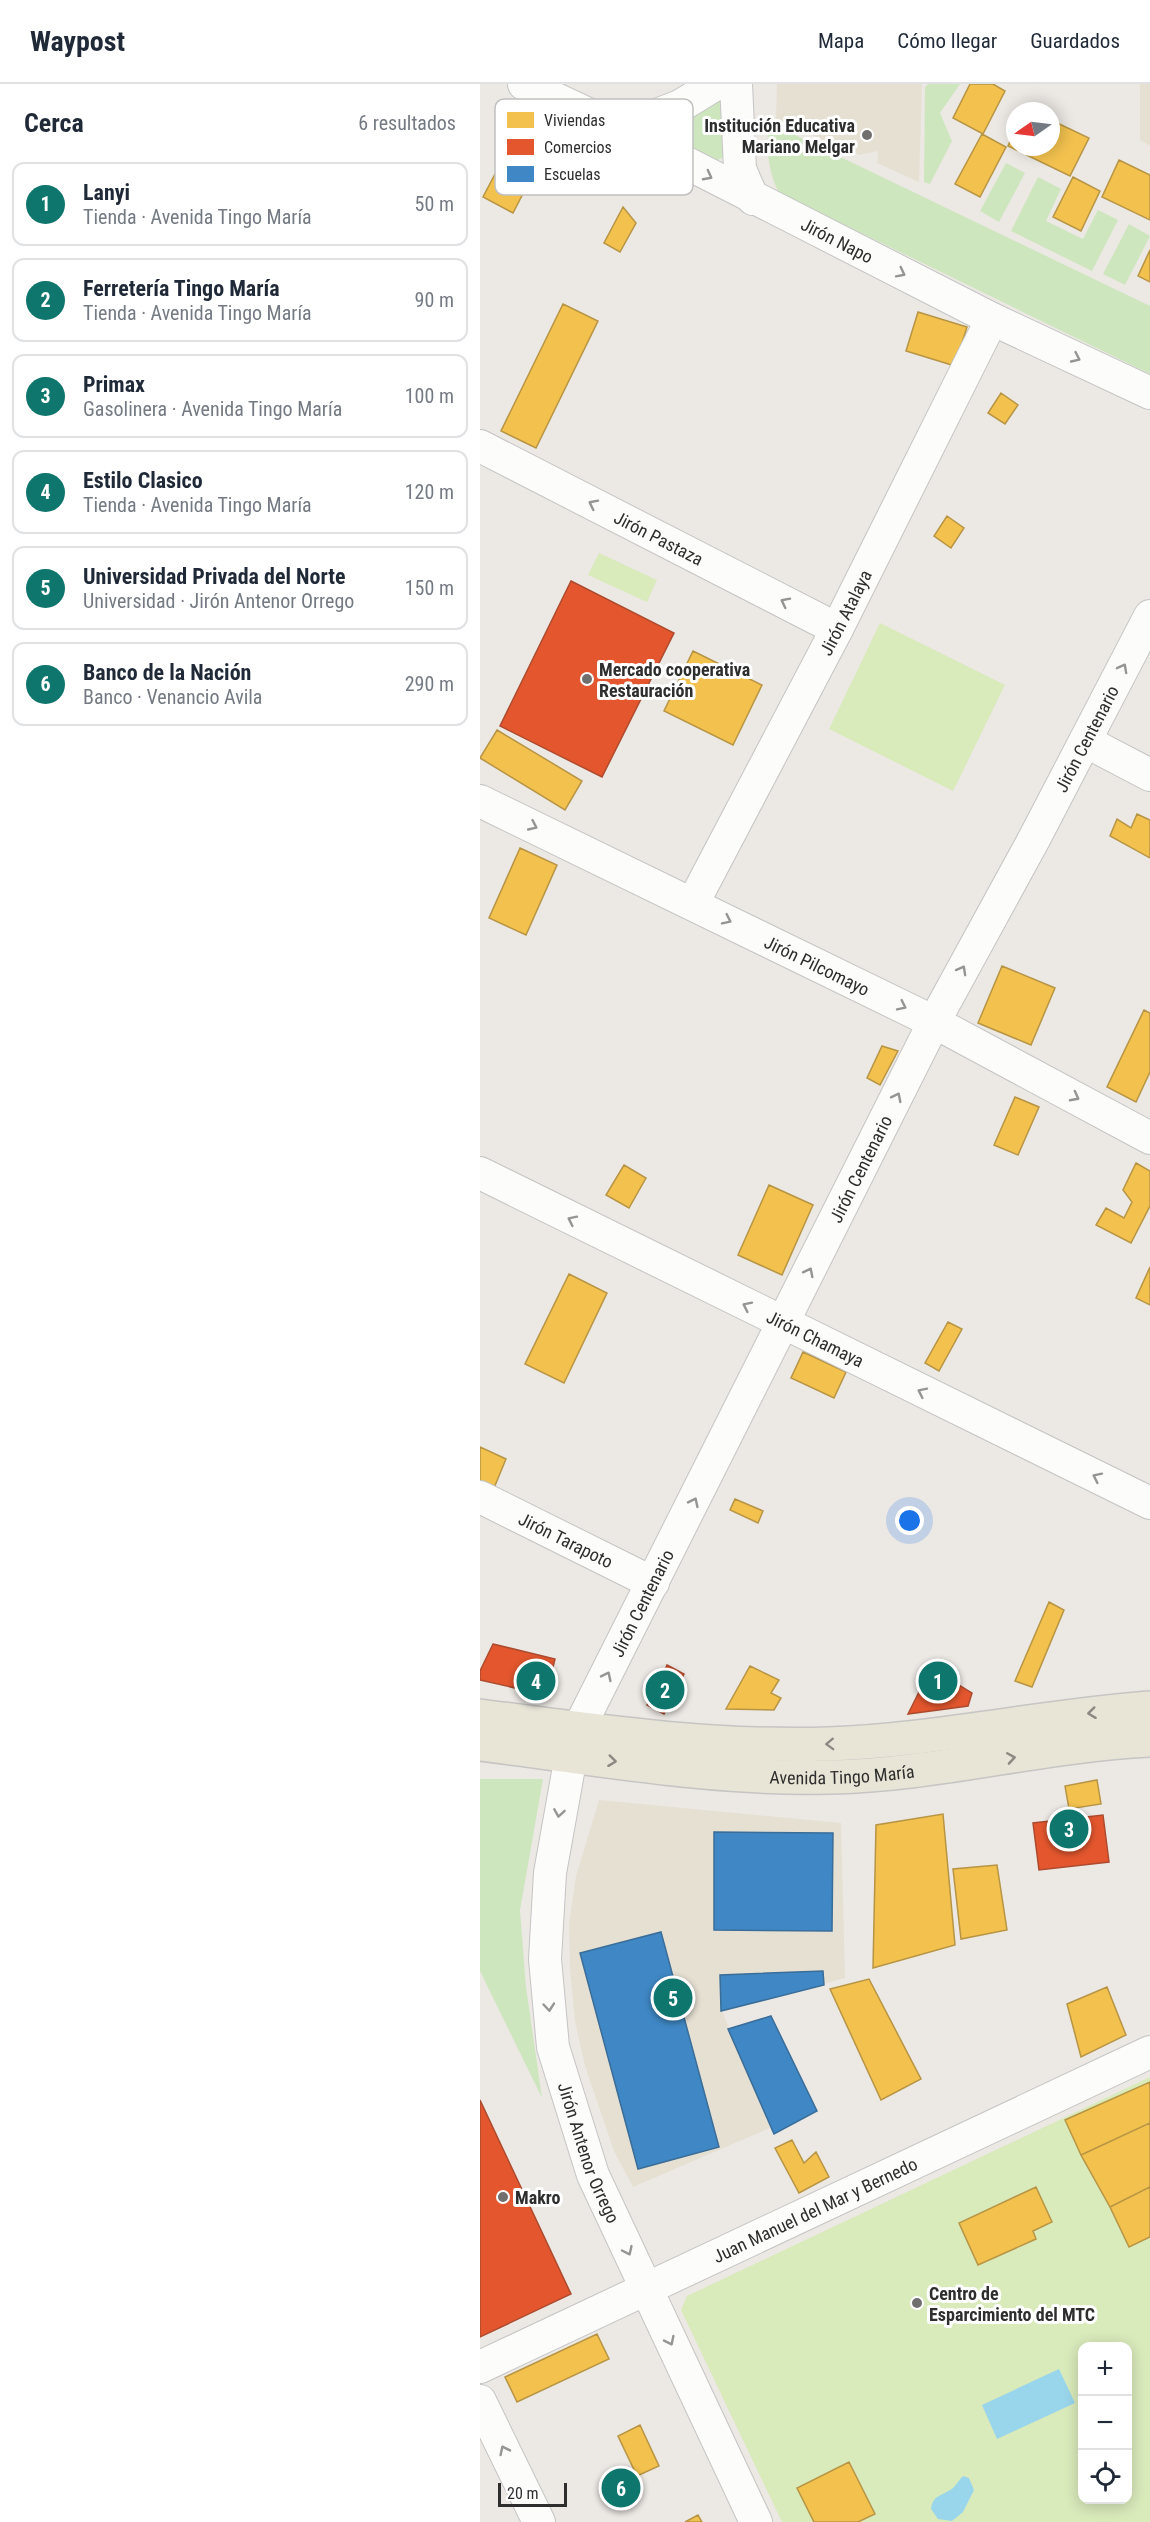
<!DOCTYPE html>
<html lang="es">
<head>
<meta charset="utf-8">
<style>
	:root { --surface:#fff; --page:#f2f2f3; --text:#1f2937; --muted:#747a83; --line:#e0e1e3; --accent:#0f766e }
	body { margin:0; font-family:"Roboto Condensed",sans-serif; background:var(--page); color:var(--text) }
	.controls { position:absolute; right:18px; bottom:18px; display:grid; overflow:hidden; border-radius:12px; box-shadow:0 3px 15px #0003 }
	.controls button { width:54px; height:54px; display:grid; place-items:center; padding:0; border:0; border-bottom:2px solid var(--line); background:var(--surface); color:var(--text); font:30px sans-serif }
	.compass { position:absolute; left:526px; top:18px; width:54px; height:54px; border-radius:50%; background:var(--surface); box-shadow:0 3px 15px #0003; rotate:256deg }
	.scale { position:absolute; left:18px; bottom:15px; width:69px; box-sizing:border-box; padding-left:6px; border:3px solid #2e2e2e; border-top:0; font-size:16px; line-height:21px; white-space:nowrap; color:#2e2e2e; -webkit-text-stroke:4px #fff; paint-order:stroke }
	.you { position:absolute; left:430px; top:1437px; width:21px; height:21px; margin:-15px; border:4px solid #fff; border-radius:50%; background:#1a73e8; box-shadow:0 0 0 9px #1a73e833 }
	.badge { display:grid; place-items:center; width:39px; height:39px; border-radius:50%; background:var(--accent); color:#fff; font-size:20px; font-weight:700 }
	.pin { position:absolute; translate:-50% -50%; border:3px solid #fff; box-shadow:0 2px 6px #0006 }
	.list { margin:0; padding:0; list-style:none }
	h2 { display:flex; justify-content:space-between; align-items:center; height:78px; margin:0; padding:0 24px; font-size:26px }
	h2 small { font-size:20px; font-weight:400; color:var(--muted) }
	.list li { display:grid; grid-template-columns:39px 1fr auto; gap:18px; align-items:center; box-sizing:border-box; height:84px; margin:0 12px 12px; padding:0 12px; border:2px solid var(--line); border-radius:12px }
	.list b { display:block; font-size:22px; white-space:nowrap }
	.list p { margin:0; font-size:20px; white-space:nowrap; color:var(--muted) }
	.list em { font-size:20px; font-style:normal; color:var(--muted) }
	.icon { flex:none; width:33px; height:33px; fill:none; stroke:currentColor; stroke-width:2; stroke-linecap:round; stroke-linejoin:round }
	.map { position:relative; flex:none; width:670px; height:2438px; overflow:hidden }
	header { display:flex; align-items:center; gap:36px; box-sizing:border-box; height:84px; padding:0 30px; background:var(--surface); border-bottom:2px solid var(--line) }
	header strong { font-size:28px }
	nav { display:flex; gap:33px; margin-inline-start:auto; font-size:21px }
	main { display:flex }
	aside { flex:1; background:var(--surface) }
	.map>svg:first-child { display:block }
	.education { fill:#e6e0d3 }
	.green { fill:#cee6be }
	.pitch { fill:#d9eabb; fill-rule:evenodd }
	.water { fill:#99d6ec }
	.homes { fill:#f2c14e; stroke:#b79544; stroke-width:1.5 }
	.shops { fill:#e4572e; stroke:#ad4b2e; stroke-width:1.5 }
	.schools { fill:#3f88c5; stroke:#3a6d98; stroke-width:1.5 }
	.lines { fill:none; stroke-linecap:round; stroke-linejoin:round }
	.minor-casing { stroke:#c5c4c5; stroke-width:34 }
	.major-casing { stroke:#c6c5c4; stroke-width:36 }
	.minor { stroke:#fcfcfb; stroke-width:32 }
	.major { stroke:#e8e4d6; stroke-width:33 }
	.oneway { stroke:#959594 }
	.oneway2 { stroke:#8b8982 }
	.poi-dot { fill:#706f6e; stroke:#fff; stroke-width:2 }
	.labels { text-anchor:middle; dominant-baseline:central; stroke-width:6; stroke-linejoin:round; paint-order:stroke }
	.poi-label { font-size:18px; font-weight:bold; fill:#2e2e2e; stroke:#fff; text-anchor:start }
	.street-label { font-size:18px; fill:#2e2e2e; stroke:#fff }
	.key { fill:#fff; stroke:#c0c0c0; stroke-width:1.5 }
	.key-label { font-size:16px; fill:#2e2e2e }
</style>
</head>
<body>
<header>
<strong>Waypost</strong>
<nav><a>Mapa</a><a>Cómo llegar</a><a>Guardados</a></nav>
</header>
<main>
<aside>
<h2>Cerca<small>6 resultados</small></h2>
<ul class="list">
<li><span class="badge">1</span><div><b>Lanyi</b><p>Tienda · Avenida Tingo María</p></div><em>50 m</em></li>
<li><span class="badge">2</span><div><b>Ferretería Tingo María</b><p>Tienda · Avenida Tingo María</p></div><em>90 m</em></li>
<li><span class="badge">3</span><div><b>Primax</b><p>Gasolinera · Avenida Tingo María</p></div><em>100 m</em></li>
<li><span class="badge">4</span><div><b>Estilo Clasico</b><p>Tienda · Avenida Tingo María</p></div><em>120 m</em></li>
<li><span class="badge">5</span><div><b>Universidad Privada del Norte</b><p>Universidad · Jirón Antenor Orrego</p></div><em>150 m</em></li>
<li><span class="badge">6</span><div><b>Banco de la Nación</b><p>Banco · Venancio Avila</p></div><em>290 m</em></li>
</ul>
</aside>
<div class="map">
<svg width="670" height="2438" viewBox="0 0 670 2438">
	<rect width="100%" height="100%" fill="#ece8e4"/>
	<path class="education" d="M297 0H442L439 98 397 79 398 67 379 71 296 36Z
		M660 0H670V62L660 56Z
		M119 1716 361 1739 365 1894 242 1927 290 2044 153 2103 134 2067 105 1982 95 1937 90 1885 89 1840 96 1792Z"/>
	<path class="green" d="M448 0H480L460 29 472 57 450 100 444 98 445 3Z
		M247 11 245 73 237 76 184 51 185 44Z
		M288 38 670 222V290L299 109C287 85 287 65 288 38Z
		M526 79 545 89 519 138 500 127Z
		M558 93 581 105 566 137 603 155 618 126 638 136 612 187 531 147Z
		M649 140 670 152 645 201 623 190Z
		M0 1695H63L40 1826 46 1903 62 2014 0 1887Z"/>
	<path class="pitch" d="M119 469 177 496 167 518 108 491Z
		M400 539 525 601 473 707 349 645Z
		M670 1993V2438H302L201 2226 207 2212ZM602 2262H648V2416H602Z"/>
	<path class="water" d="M579 2285 595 2319 517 2355 502 2321Z
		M483 2392 489 2394 494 2406 483 2428 472 2437 458 2435 451 2425C453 2410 463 2412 473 2404 477 2400 479 2396 483 2392Z"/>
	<path class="homes" d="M490 0H513L525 7 503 50 473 34Z
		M49 25 79 40 33 129 3 113Z
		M571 36 609 54 590 92 528 62 535 47V63H571Z
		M502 50 526 63 500 113 475 100Z
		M639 76 670 91V136L622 113Z
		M593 93 620 107 601 147 573 133Z
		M143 123 156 139 140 168 124 159Z
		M670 166V198L658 192Z
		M83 220 118 237 56 364 21 347Z
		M438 228 487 243 475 282 426 267Z
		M521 309 538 321 525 340 508 329Z
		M467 432 484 444 471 464 454 452Z
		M213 567 282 601 253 661 184 627Z
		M17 646 102 697 85 726 0 674Z
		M657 730 670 736V774L630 752 637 735 651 744Z
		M40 764 77 781 46 851 9 834Z
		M522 882 575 904 551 961 498 939Z
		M664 926 670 929V988L656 1018 627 1003Z
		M402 962 418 967 400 1001 387 994Z
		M535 1013 559 1023 538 1071 514 1061Z
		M656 1079 670 1087V1122L651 1159 616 1141 626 1124 644 1134 652 1118 643 1106Z
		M144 1081 166 1094 149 1124 126 1111Z
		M289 1101 333 1121 302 1191 258 1171Z
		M670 1183V1221L656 1214Z
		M89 1190 127 1209 84 1299 45 1280Z
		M468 1238 482 1245 459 1287 445 1279Z
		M323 1268 366 1288 354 1314 311 1294Z
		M0 1363 26 1375 14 1404 0 1398Z
		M255 1415 283 1427 278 1439 250 1426Z
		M569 1518 584 1526 552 1603 535 1597Z
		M270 1582 299 1596 291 1609 301 1614 294 1626 246 1625Z
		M617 1696 621 1720 589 1725 585 1702Z
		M463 1730 475 1861 393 1884 396 1741Z
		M517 1781 527 1846 481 1855 473 1785Z
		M389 1895 441 1995 401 2016 350 1905Z
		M627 1903 646 1951 601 1973 587 1920Z
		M670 1998V2039L601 2071 585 2036Z
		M670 2039V2103L630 2123 601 2071Z
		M312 2056 324 2079 336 2068 349 2093 319 2109 295 2064Z
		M556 2103 572 2138 553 2147 556 2155 498 2181 479 2139Z
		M670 2103V2153L649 2163 630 2123Z
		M117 2250 129 2275 37 2318 25 2293Z
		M160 2341 179 2382 157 2392 138 2352Z
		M369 2378 395 2430 378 2438H334L317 2404Z
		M218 2431 222 2438H205Z"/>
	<path class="shops" d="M91 497 194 549 122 693 20 642Z
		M13 1560 75 1575 66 1611 0 1596V1587Z
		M187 1581 204 1590 184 1630 167 1621Z
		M451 1584 492 1609 488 1622 428 1630Z
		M623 1731 629 1778 559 1786 553 1739Z
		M0 2016 91 2210 0 2253Z"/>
	<path class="schools" d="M234 1748 353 1749 352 1847 234 1846Z
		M181 1848 239 2063 158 2085 100 1869Z
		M343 1887 344 1901 241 1927 240 1891Z
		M291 1932 337 2027 294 2050 248 1945Z"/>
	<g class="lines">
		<defs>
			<g id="minor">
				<path id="s1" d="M44 0 140 45 512 235 670 309"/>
				<path d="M256 0 260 85 273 115"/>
				<path d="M140 45 200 22 236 0"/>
				<path id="s2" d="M0 362 357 545"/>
				<path d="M605 657 670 691"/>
				<path id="s3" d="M0 717 454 938 670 1054"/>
				<path id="s4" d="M213 819 357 545 512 235"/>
				<path id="s5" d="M0 1089 670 1419"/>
				<path id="s6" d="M0 1413 173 1499"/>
				<path id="s7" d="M99 1644 454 938 554 755 670 532"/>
				<path id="s8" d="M91 1672 70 1789 65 1875 73 1963 113 2091 276 2438"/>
				<path id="s9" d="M0 2283 670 1968"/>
				<path d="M0 2317 59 2438"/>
			</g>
			<g id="major">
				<path d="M0 1632C115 1647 232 1664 349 1660 456 1656 563 1632 670 1624"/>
				<path id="s10" d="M0 1660C116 1674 232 1696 349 1693 457 1691 562 1661 670 1656"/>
			</g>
		</defs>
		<use href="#minor" class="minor-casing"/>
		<use href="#major" class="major-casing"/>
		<use href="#minor" class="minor"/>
		<use href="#major" class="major"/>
	</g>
	<defs><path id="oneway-chevron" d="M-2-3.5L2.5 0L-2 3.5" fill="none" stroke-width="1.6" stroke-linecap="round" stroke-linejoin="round" transform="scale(1.5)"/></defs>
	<g class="oneway">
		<use href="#oneway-chevron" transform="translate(228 92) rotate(28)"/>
		<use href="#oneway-chevron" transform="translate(421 189) rotate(27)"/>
		<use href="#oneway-chevron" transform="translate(596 274) rotate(25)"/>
		<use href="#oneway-chevron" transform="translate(113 420) rotate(-153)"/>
		<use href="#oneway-chevron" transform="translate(305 518) rotate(-153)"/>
		<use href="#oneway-chevron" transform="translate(643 584) rotate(-62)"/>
		<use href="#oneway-chevron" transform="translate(53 742) rotate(25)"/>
		<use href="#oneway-chevron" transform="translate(247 836) rotate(26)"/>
		<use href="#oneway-chevron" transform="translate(482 886) rotate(-61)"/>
		<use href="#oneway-chevron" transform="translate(422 922) rotate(26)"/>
		<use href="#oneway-chevron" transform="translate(417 1013) rotate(-63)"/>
		<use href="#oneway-chevron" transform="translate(595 1013) rotate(28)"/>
		<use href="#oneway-chevron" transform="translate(92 1136) rotate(-154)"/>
		<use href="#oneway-chevron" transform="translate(329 1188) rotate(-63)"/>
		<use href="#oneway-chevron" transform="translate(267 1222) rotate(-154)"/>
		<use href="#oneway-chevron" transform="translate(442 1308) rotate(-154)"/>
		<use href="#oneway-chevron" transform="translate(617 1393) rotate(-154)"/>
		<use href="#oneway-chevron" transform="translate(214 1418) rotate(-64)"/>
		<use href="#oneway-chevron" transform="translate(127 1592) rotate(-64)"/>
		<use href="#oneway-chevron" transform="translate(79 1729) rotate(99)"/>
		<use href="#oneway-chevron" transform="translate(69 1923) rotate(85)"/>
		<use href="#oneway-chevron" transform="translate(148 2167) rotate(65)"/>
		<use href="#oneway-chevron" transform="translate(190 2257) rotate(64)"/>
		<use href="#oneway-chevron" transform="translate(24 2366) rotate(-116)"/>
	</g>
	<g class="oneway2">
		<use href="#oneway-chevron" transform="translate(612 1629) rotate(173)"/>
		<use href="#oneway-chevron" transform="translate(350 1660) rotate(178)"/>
		<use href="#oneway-chevron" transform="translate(531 1674) rotate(-9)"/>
		<use href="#oneway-chevron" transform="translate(132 1677) rotate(7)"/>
	</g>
	<g class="poi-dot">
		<circle cx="387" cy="51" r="6"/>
		<circle cx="107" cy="595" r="6"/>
		<circle cx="23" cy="2113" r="6"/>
		<circle cx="437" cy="2219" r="6"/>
	</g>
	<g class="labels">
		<g class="poi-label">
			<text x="375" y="41" text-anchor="end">Institución Educativa<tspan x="375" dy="21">Mariano Melgar</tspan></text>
			<text x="119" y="585">Mercado cooperativa<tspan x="119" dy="21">Restauración</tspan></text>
			<text x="35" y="2113">Makro</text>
			<text x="449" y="2209">Centro de<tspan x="449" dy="21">Esparcimiento del MTC</tspan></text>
		</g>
		<g class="street-label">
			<text stroke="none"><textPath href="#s1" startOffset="350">Jirón Napo</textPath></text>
			<text stroke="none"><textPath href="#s2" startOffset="201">Jirón Pastaza</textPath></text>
			<text stroke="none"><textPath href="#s4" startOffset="328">Jirón Atalaya</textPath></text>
			<text stroke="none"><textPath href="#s7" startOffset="1112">Jirón Centenario</textPath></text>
			<text stroke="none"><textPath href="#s3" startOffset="375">Jirón Pilcomayo</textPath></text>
			<text stroke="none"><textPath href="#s7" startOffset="626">Jirón Centenario</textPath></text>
			<text stroke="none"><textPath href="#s5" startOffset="374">Jirón Chamaya</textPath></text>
			<text stroke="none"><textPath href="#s6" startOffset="96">Jirón Tarapoto</textPath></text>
			<text stroke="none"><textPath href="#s7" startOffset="140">Jirón Centenario</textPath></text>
			<text stroke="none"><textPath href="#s10" startOffset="364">Avenida Tingo María</textPath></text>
			<text stroke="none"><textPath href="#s8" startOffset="405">Jirón Antenor Orrego</textPath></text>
			<text stroke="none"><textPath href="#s9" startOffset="370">Juan Manuel del Mar y Bernedo</textPath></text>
		</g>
	</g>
	<rect x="15" y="15" width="198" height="96" rx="9" class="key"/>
	<rect x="27" y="28" width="27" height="16" fill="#f2c14e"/>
	<rect x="27" y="55" width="27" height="16" fill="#e4572e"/>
	<rect x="27" y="82" width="27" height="16" fill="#3f88c5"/>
	<g class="key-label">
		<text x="64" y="42">Viviendas</text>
		<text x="64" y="69">Comercios</text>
		<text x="64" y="96">Escuelas</text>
	</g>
</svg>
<div class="controls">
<button>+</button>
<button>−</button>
<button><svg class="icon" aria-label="locate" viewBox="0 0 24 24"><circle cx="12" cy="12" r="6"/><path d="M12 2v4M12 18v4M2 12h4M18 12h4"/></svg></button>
</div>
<svg class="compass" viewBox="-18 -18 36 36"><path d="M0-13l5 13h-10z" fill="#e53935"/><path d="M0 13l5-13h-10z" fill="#747a83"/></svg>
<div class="scale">20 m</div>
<div class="you"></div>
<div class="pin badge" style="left:458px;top:1597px">1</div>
<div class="pin badge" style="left:185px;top:1606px">2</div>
<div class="pin badge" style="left:589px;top:1745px">3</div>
<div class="pin badge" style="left:56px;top:1597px">4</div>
<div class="pin badge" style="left:193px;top:1914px">5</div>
<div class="pin badge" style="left:141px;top:2404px">6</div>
</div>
</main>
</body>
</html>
